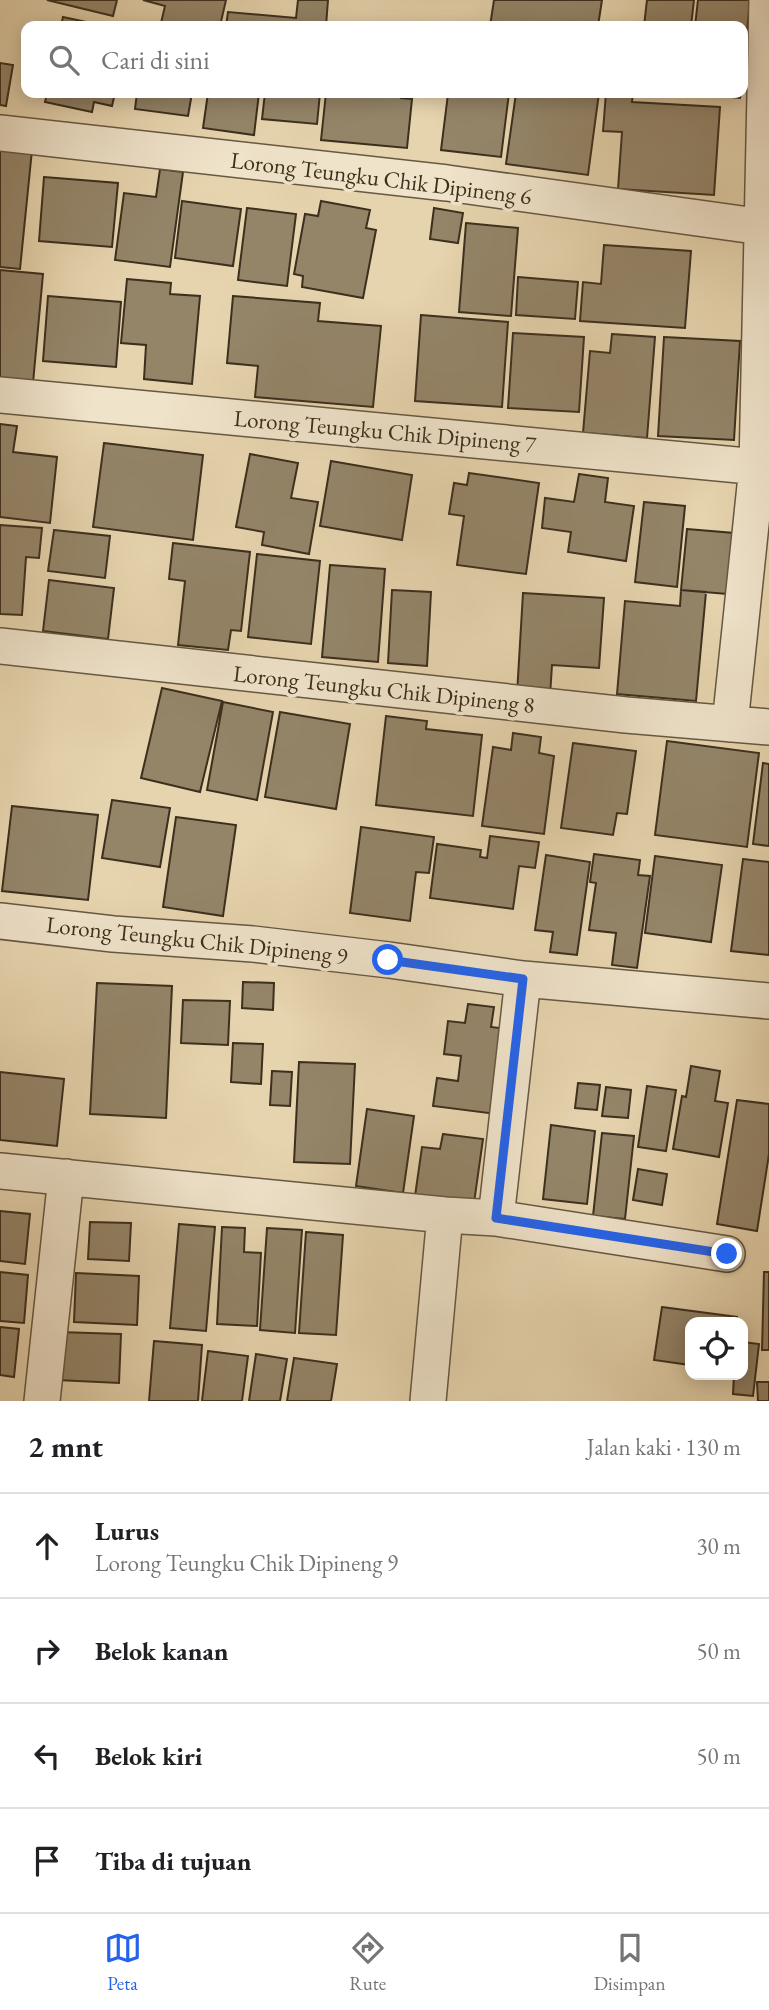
<!DOCTYPE html>
<html lang="id">
<head>
<meta charset="utf-8">
<style>
	:root { --surface:#fff; --page:#f6f6f6; --text:#202124; --muted:#757577; --line:#e0e0e0; --accent:#2563eb }
	body { margin:0; font-family:"EB Garamond",serif; background:var(--page); color:var(--text) }
	.controls { position:absolute; right:21px; bottom:21px; display:grid; overflow:hidden; border-radius:14px; box-shadow:0 4px 18px #0003 }
	.controls button { width:63px; height:63px; display:grid; place-items:center; padding:0; border:0; border-bottom:2px solid var(--line); background:var(--surface); color:var(--text); font:35px sans-serif }
	.stop { position:absolute; width:21px; height:21px; margin:-16px; border:5px solid #2563eb; border-radius:50%; background:#fff }
	.stop.end { background:#2563eb; border-color:#fff; box-shadow:0 2px 7px #0008 }
	.list { margin:0; padding:0; list-style:none }
	h2 { display:flex; justify-content:space-between; align-items:center; height:91px; margin:0; padding:0 28px; font-size:30px }
	h2 small { font-size:23px; font-weight:400; color:var(--muted) }
	.list li { display:grid; grid-template-columns:46px 1fr auto; gap:21px; align-items:center; box-sizing:border-box; height:105px; padding:0 28px; border-top:2px solid var(--line) }
	.list b { display:block; font-size:26px; white-space:nowrap }
	.list p { margin:0; font-size:23px; white-space:nowrap; color:var(--muted) }
	.list em { font-size:23px; font-style:normal; color:var(--muted) }
	.icon { flex:none; width:38px; height:38px; fill:none; stroke:currentColor; stroke-width:2; stroke-linecap:round; stroke-linejoin:round }
	.map { position:relative; flex:none; width:769px; height:1401px; overflow:hidden }
	.search { position:absolute; background:var(--surface); box-shadow:0 4px 18px #0003; left:21px; right:21px; top:21px; height:77px; display:flex; align-items:center; gap:18px; box-sizing:border-box; padding:0 24px; border-radius:14px; color:var(--muted); font-size:26px }
	.sheet { height:511px; background:var(--surface) }
	nav { display:flex; justify-content:space-around; align-items:center; box-sizing:border-box; height:98px; border-top:2px solid var(--line); background:var(--surface); font-size:19px; color:var(--muted) }
	nav a { display:grid; justify-items:center; gap:4px }
	nav .on { color:var(--accent) }
	.map>svg:first-child { display:block }
	.building { fill:#948569; stroke:#3c2f1e; stroke-width:2 }
	.lines { fill:none; stroke-linecap:round; stroke-linejoin:round }
	.minor-casing { stroke:#665842; stroke-width:38 }
	.minor { stroke:#efe3ca; stroke-width:35 }
	.route { stroke:#2563eb; stroke-width:9 }
	.labels { text-anchor:middle; dominant-baseline:central; stroke-width:7; stroke-linejoin:round; paint-order:stroke }
	.street-label { font-size:23px; fill:#3c2f1e; stroke:#efe3ca }
</style>
</head>
<body>
<div class="map">
<svg width="769" height="1401" viewBox="0 0 769 1401">
	<rect width="100%" height="100%" fill="#e6d4ae"/>
	<filter id="stains"><feTurbulence type="fractalNoise" baseFrequency=".00286" numOctaves="4"/><feColorMatrix values="0 0 0 0 .2 0 0 0 0 .09 0 0 0 0 .02 0 0 0 .5 -.17"/></filter>
	<radialGradient id="worn" r=".72"><stop offset=".6" stop-color="#630" stop-opacity="0"/><stop offset="1" stop-color="#630" stop-opacity=".3"/></radialGradient>
	<path class="building" d="M47 0H117L113 16Z
		M143 0H226L220 26H174L161 23 165 6Z
		M298 0H328L326 26H226L228 12 296 18Z
		M494 0H602L598 26H490Z
		M647 0H694L691 26H644Z
		M698 0H750L743 72V26H695Z
		M63 17 105 26H61Z
		M0 63 13 65 6 106 0 105Z
		M47 93H115L112 106 94 102 92 112 45 102Z
		M137 93H192L188 116 135 109Z
		M208 93H259L254 135 203 128Z
		M265 93H320L317 124 262 119Z
		M326 93H402L401 98 412 99 407 148 321 140Z
		M476 93H509L501 157 441 150 448 94 476 97Z
		M516 93H599L588 175 506 164Z
		M606 93H633L632 102 720 107 714 195 618 189 622 132 603 131Z
		M689 93H741L740 98Z
		M0 147 32 150 20 269 0 267Z
		M160 169 183 172 170 267 115 260 124 193 156 197Z
		M44 177 118 183 112 247 39 241Z
		M182 201 241 209 233 266 175 258Z
		M321 201 370 210 366 228 376 230 363 298 302 287 303 276 294 274 305 214 318 216Z
		M247 208 296 214 287 286 238 280Z
		M434 208 463 213 458 243 430 239Z
		M466 223 518 228 511 316 459 312Z
		M604 245 691 251 685 328 580 321 583 282 601 284Z
		M0 270 43 274 33 383 0 380Z
		M518 277 578 282 575 319 516 315Z
		M127 279 171 283 170 294 200 296 192 384 144 379 146 345 121 343Z
		M48 296 121 302 116 367 43 361Z
		M233 296 320 303 318 321 381 326 373 407 255 397 258 366 227 363Z
		M421 315 508 322 502 407 415 401Z
		M513 333 584 337 579 412 508 408Z
		M612 334 655 337 647 438 583 433 590 351 610 353Z
		M664 337 740 341 734 440 658 436Z
		M0 424 17 426 13 452 57 457 50 523 0 517Z
		M104 443 203 455 193 540 93 527Z
		M250 454 298 463 291 498 318 502 309 554 262 545 264 532 236 527Z
		M331 461 412 475 402 540 320 526Z
		M469 473 539 483 526 574 457 565 464 516 449 514 454 483 467 485Z
		M579 474 608 478 605 502 634 506 626 561 568 552 571 532 542 528 545 498 574 502Z
		M644 502 685 506 677 587 635 582Z
		M0 525 42 528 39 558 26 557 22 615 0 614Z
		M687 529 734 533 727 594 681 590Z
		M54 530 110 536 105 578 48 571Z
		M173 543 250 552 241 631 231 630 228 650 178 645 185 581 169 579Z
		M257 554 320 561 311 644 248 637Z
		M330 565 385 569 378 662 322 657Z
		M49 580 114 588 108 639 43 631Z
		M392 590 431 592 427 666 388 663Z
		M681 590 706 592 696 701 617 694 625 601 680 606Z
		M523 593 604 598 599 668 552 665 550 696 517 694Z
		M162 688 222 701 200 792 141 778Z
		M223 702 273 712 257 800 207 790Z
		M280 712 350 724 336 809 265 797Z
		M386 716 427 721 426 729 482 735 473 816 376 805Z
		M513 733 541 737 539 753 554 756 544 834 482 826 493 747 511 750Z
		M667 741 759 753 747 847 655 835Z
		M573 743 636 751 627 814 617 813 613 835 561 828Z
		M763 763 769 764V846L753 844Z
		M112 800 170 808 160 867 102 858Z
		M12 806 98 815 88 900 2 891Z
		M176 817 236 825 223 916 163 907Z
		M361 827 434 837 429 873 416 872 410 921 350 913Z
		M490 836 539 842 535 868 519 866 513 909 430 898 437 844 481 850 480 857 487 858Z
		M594 854 640 860 638 875 650 876 637 968 612 965 616 933 589 930 596 883 590 882Z
		M546 855 590 862 577 955 550 952 553 932 535 930Z
		M655 856 722 865 711 942 645 933Z
		M743 859 769 862V955L731 951Z
		M243 982 274 983 273 1010 242 1008Z
		M97 983 172 986 166 1118 90 1114Z
		M183 1000 230 1001 228 1045 181 1043Z
		M468 1004 494 1007 491 1027 508 1029 496 1114 433 1106 437 1078 458 1081 461 1056 444 1054 448 1021 465 1023Z
		M233 1043 263 1044 261 1084 231 1082Z
		M299 1062 355 1064 350 1164 294 1162Z
		M691 1066 720 1071 715 1101 728 1103 719 1157 673 1149 682 1096 686 1097Z
		M272 1071 292 1072 290 1106 270 1105Z
		M0 1072 64 1079 57 1146 0 1140Z
		M578 1083 600 1085 597 1110 575 1108Z
		M647 1086 676 1090 666 1151 638 1147Z
		M606 1087 631 1090 628 1118 602 1116Z
		M737 1100 769 1104V1154L757 1231 717 1224Z
		M367 1109 414 1116 403 1193 356 1186Z
		M551 1125 595 1131 587 1204 543 1199Z
		M602 1133 634 1136 625 1219 593 1216Z
		M443 1134 483 1139 474 1203 415 1196 422 1147 440 1149Z
		M638 1169 667 1174 662 1205 633 1200Z
		M0 1211 30 1214 25 1264 0 1261Z
		M90 1222 131 1223 129 1261 88 1259Z
		M179 1224 215 1227 206 1331 170 1328Z
		M222 1227 245 1228 244 1252 261 1253 257 1326 217 1324Z
		M267 1228 302 1230 295 1333 260 1330Z
		M306 1232 343 1235 336 1335 299 1333Z
		M0 1272 28 1275 24 1323 0 1321Z
		M764 1272H769V1350H762Z
		M76 1273 139 1276 137 1325 74 1322Z
		M662 1307 737 1317V1322H690V1365L654 1360Z
		M0 1327 19 1329 14 1377 0 1375Z
		M59 1332 121 1334 119 1383 57 1380Z
		M154 1341 202 1345 198 1401H149Z
		M743 1342 759 1344 753 1396 733 1394 734 1375H743Z
		M208 1351 248 1356 242 1401H202Z
		M256 1354 287 1359 280 1401H249Z
		M294 1358 337 1364 331 1401H287Z
		M757 1382H769V1401H758Z"/>
	<g class="lines">
		<defs>
			<path id="minor" d="M0 133 447 183 762 227
				M0 395 769 468
				M0 646 626 715 769 727
				M730 724 757 467 767 0
				M0 921 113 934 253 944 389 960 523 979 769 1001
				M0 1171 445 1215 496 1218 727 1254
				M496 1218 523 979
				M42 1401 66 1177
				M428 1401 445 1215"/>
		</defs>
		<use href="#minor" class="minor-casing"/>
		<use href="#minor" class="minor"/>
	</g>
	<g class="lines">
		<path class="route" d="M388 960 523 979 496 1218 727 1254"/>
	</g>
	<g class="labels">
		<g class="street-label">
			<text transform="translate(381 178) rotate(7)">Lorong Teungku Chik Dipineng 6</text>
			<text transform="translate(385 431) rotate(5)">Lorong Teungku Chik Dipineng 7</text>
			<text transform="translate(384 689) rotate(6)">Lorong Teungku Chik Dipineng 8</text>
			<text transform="translate(197 940) rotate(6)">Lorong Teungku Chik Dipineng 9</text>
		</g>
	</g>
	<rect width="100%" height="100%" filter="url(#stains)"/>
	<rect width="100%" height="100%" fill="url(#worn)"/>
</svg>
<div class="controls">
<button><svg class="icon" aria-label="locate" viewBox="0 0 24 24"><circle cx="12" cy="12" r="6"/><path d="M12 2v4M12 18v4M2 12h4M18 12h4"/></svg></button>
</div>
<div class="stop" style="left:388px;top:960px"></div>
<div class="stop end" style="left:727px;top:1254px"></div>
<div class="search"><svg class="icon" aria-label="search" viewBox="0 0 24 24"><circle cx="10" cy="10" r="6"/><path d="M15 15l6 6"/></svg>Cari di sini</div>
</div>
<section class="sheet">
<h2>2 mnt<small>Jalan kaki · 130 m</small></h2>
<ul class="list">
<li><svg class="icon" aria-label="ahead" viewBox="0 0 24 24"><path d="M12 20V5M6 11l6-6 6 6"/></svg><div><b>Lurus</b><p>Lorong Teungku Chik Dipineng 9</p></div><em>30 m</em></li>
<li><svg class="icon" aria-label="right" viewBox="0 0 24 24"><path d="M7 20v-9h11M14 6l5 5-5 5"/></svg><div><b>Belok kanan</b></div><em>50 m</em></li>
<li><svg class="icon" aria-label="left" viewBox="0 0 24 24"><path d="M17 20v-9H6M10 6l-5 5 5 5"/></svg><div><b>Belok kiri</b></div><em>50 m</em></li>
<li><svg class="icon" aria-label="arrive" viewBox="0 0 24 24"><path d="M6 21V4h12l-3 4 3 4H6"/></svg><div><b>Tiba di tujuan</b></div></li>
</ul>
</section>
<nav>
<a class="on"><svg class="icon" aria-label="map" viewBox="0 0 24 24"><path d="M3 6l6-2 6 2 6-2v14l-6 2-6-2-6 2zM9 4v14M15 6v14"/></svg>Peta</a>
<a><svg class="icon" aria-label="directions" viewBox="0 0 24 24"><path d="M12 3l9 9-9 9-9-9zM9 14v-3h6M13 9l2 2-2 2"/></svg>Rute</a>
<a><svg class="icon" aria-label="saved" viewBox="0 0 24 24"><path d="M7 4h10v16l-5-4-5 4z"/></svg>Disimpan</a>
</nav>
</body>
</html>
